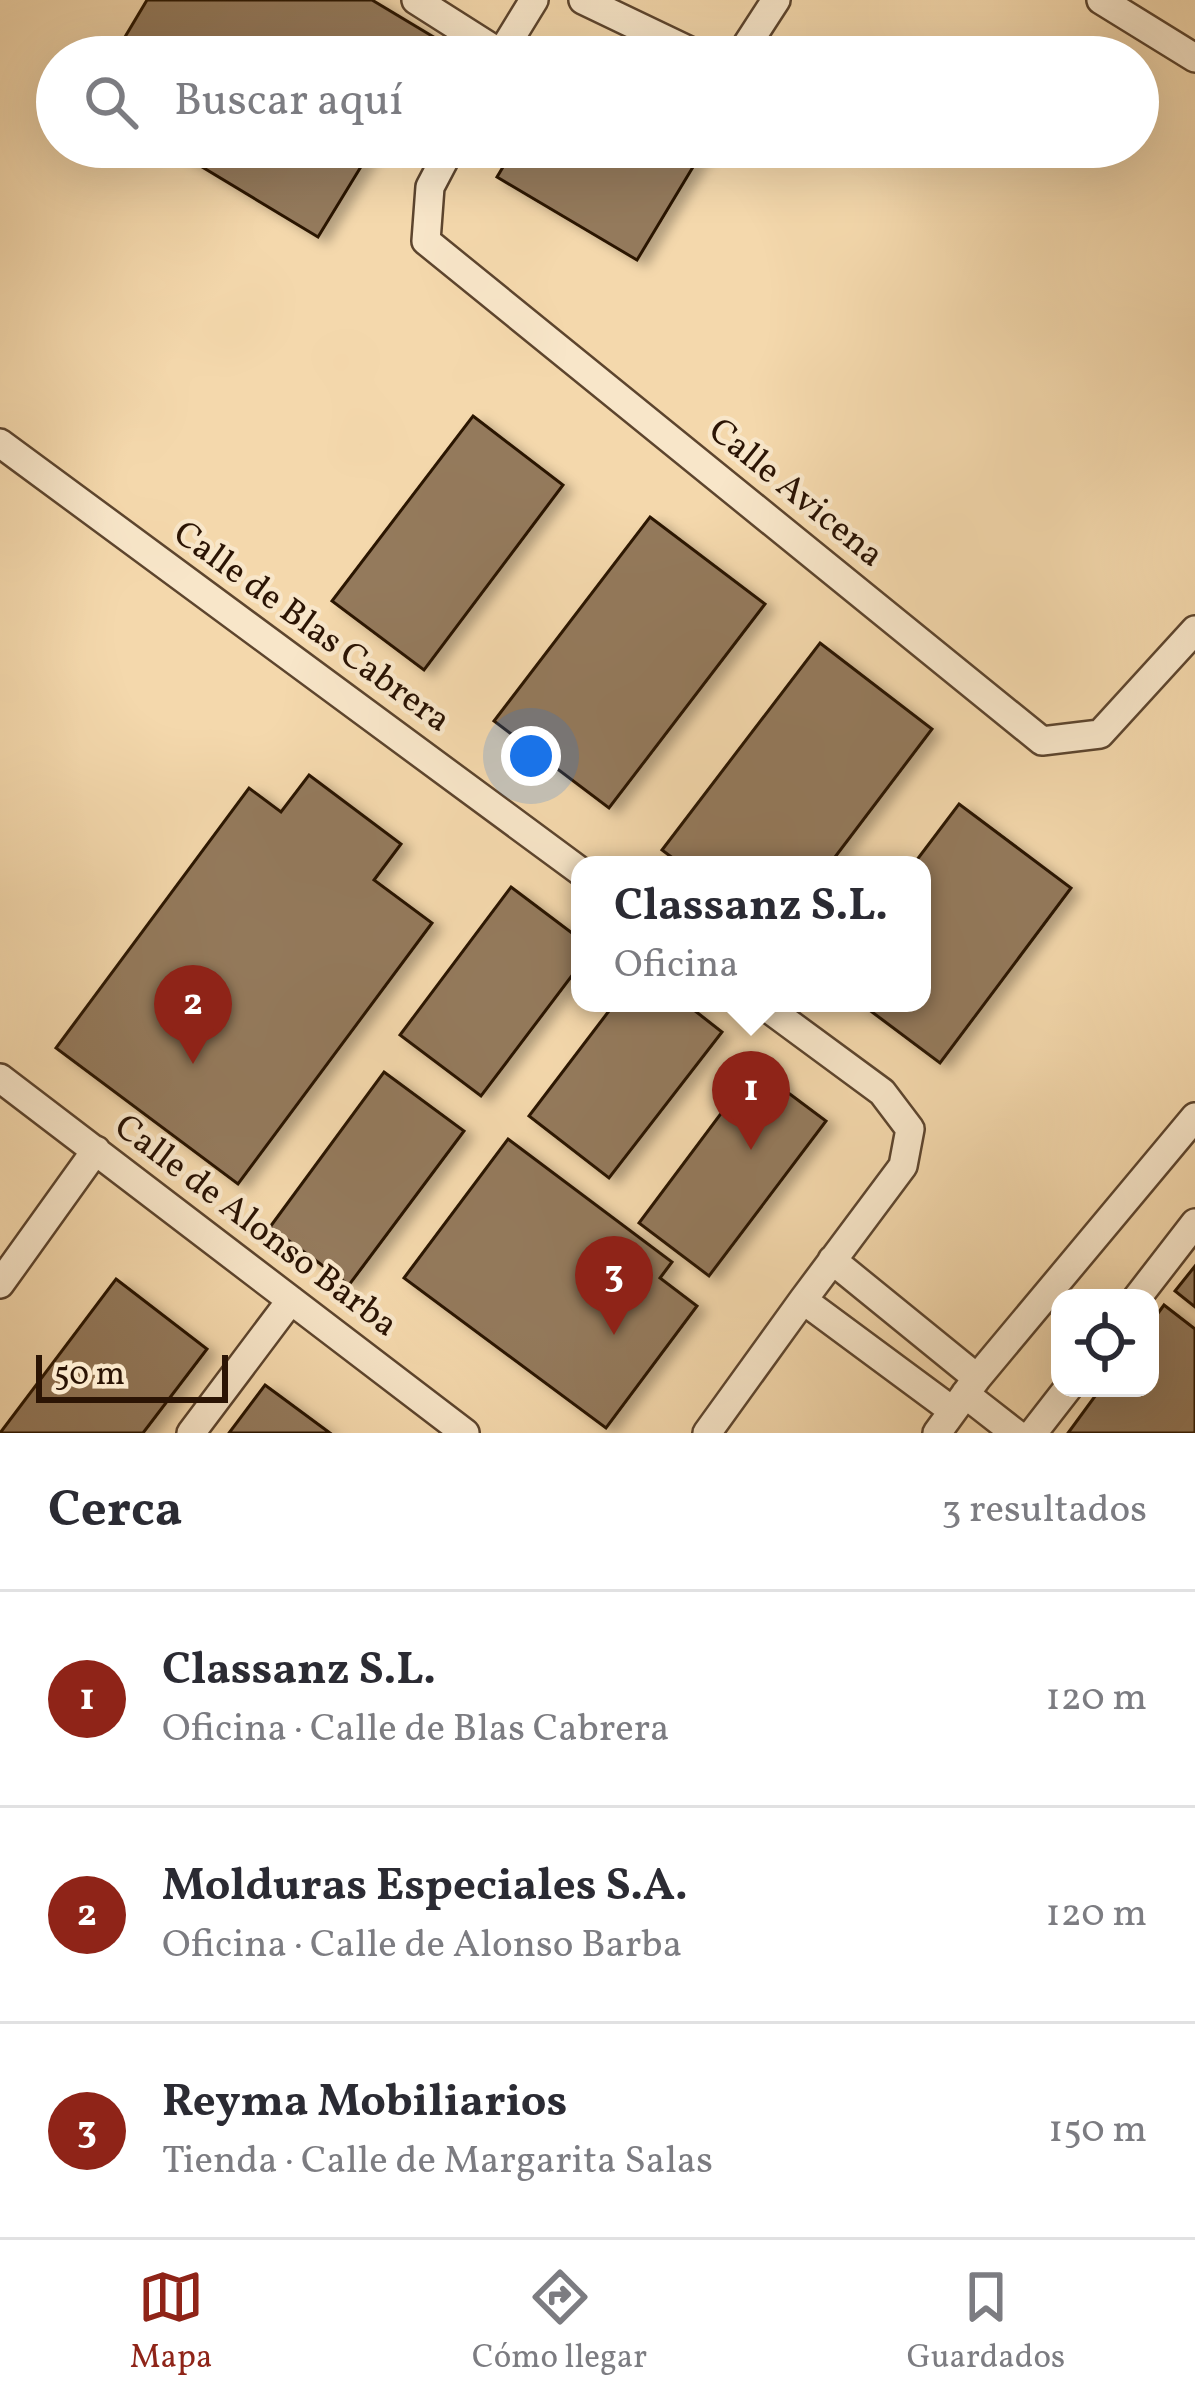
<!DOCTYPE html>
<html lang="es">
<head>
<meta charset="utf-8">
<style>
	:root { --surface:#fff; --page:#f7f7f7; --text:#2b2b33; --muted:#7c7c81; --line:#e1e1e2; --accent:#8f2418 }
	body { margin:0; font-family:Vollkorn,serif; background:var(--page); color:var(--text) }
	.controls { position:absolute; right:36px; bottom:36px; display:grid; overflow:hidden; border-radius:24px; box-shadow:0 12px 48px #0002 }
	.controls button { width:108px; height:108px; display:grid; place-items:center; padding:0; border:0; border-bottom:3px solid var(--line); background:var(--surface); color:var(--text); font:60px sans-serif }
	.scale { position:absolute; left:36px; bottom:30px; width:192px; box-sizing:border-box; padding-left:12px; border:6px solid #2b1404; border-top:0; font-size:33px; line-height:42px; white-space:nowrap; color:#2b1404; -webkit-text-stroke:9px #f8e6c9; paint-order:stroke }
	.you { position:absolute; left:531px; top:756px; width:42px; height:42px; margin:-30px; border:9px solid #fff; border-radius:50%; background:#1a73e8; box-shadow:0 0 0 18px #1a73e833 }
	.badge { display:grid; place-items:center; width:78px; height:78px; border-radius:50%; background:var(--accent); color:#fff; font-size:39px; font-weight:700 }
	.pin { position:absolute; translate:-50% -99px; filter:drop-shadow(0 3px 6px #0008) }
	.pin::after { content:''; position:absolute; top:63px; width:42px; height:36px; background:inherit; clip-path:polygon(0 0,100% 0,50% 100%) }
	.popup { position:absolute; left:571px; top:856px; width:360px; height:156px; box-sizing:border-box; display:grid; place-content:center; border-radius:24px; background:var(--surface); filter:drop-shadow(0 3px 9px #0005); font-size:39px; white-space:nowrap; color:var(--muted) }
	.popup b { font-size:45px; color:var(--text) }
	.popup::after { content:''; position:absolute; left:50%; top:100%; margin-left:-24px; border:24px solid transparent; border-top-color:var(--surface) }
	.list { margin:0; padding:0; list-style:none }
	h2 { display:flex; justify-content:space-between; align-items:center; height:156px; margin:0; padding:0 48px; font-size:51px }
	h2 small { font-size:39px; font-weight:400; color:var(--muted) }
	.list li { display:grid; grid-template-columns:78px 1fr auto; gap:36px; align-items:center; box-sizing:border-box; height:216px; padding:0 48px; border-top:3px solid var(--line) }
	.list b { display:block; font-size:45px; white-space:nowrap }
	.list p { margin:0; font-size:39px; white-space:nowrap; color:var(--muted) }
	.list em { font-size:39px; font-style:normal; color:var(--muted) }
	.icon { flex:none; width:66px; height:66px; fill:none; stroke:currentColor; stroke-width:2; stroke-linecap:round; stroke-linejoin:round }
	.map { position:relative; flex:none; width:1195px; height:1433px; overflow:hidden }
	.search { position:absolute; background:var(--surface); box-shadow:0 12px 48px #0002; left:36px; right:36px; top:36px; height:132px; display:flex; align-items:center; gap:30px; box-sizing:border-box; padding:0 42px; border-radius:66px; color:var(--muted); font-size:45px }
	.sheet { height:804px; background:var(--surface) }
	nav { display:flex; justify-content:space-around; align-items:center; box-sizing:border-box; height:168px; border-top:3px solid var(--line); background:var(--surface); font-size:33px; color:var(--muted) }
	nav a { display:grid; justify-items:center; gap:6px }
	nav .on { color:var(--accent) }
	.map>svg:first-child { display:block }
	.building { fill:#947a5b; stroke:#2b1404; stroke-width:3; filter:url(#shadow) }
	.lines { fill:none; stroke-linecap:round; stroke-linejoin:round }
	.minor-casing { stroke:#5d452e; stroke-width:32 }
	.minor { stroke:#f8e6c9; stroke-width:27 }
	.labels { text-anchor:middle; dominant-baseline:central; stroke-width:9; stroke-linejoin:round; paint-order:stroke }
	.street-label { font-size:36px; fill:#2b1404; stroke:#f8e6c9 }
</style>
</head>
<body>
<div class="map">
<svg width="1195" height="1433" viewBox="0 0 1195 1433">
	<defs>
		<filter id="shadow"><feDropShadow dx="9" dy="5.5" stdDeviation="6" flood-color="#0004"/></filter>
	</defs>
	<rect width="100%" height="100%" fill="#f4d8ac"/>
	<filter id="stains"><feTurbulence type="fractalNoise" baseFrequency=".00167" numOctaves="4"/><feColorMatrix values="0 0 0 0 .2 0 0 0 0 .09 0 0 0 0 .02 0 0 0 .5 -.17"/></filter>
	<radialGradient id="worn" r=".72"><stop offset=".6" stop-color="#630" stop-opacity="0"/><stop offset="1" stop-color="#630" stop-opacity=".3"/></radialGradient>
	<path class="building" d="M147 0H372L437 39 427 57H113Z
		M169 147H373L318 237Z
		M515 147H705L637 260 497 177Z
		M473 416 563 485 424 670 332 601Z
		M650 517 765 604 609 808 494 721Z
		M820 643 932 729 829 865H682L662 850Z
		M309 775 401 844 374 880 432 923 238 1184 56 1048 249 788 281 812Z
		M959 804 1071 888 940 1063 860 1003H922V865H913Z
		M511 887 580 939V965L481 1096 400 1035Z
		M615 1003H685L722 1032 609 1178 529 1116Z
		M755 1068 826 1121 709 1276 639 1223Z
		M384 1072 464 1131 349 1285 270 1227Z
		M508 1139 672 1262 660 1278 697 1306 606 1428 404 1278Z
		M1195 1266V1307L1175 1291Z
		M116 1279 207 1349 143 1433H0Z
		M1164 1305 1195 1329V1433H1068L1101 1388H1150V1324Z
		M265 1385 330 1433H229Z"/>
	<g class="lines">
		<defs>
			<path id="minor" d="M416 0 501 54
				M583 0 702 57
				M1101 0 1195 58
				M499 57 534 0
				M739 57 776 0
				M451 147 430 187 426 241 1042 741 1100 734 1195 630
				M0 443 580 871
				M0 1078 465 1433
				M832 1260 977 1378
				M0 1284 96 1150
				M1137 1298 1195 1223
				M803 1300 953 1411
				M965 1394 1015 1433
				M191 1433 291 1300
				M707 1433 803 1300 903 1166 910 1129 882 1092 761 1003
				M937 1433 977 1378 1195 1117
				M1033 1433 1068 1388"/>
		</defs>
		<use href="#minor" class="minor-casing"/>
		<use href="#minor" class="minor"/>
	</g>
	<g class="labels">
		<g class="street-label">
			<text transform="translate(795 494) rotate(39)">Calle Avicena</text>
			<text transform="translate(311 628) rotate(36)">Calle de Blas Cabrera</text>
			<text transform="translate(255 1227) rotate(37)">Calle de Alonso Barba</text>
		</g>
	</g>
	<rect width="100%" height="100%" filter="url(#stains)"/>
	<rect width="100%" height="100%" fill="url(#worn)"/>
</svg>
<div class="controls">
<button><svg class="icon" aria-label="locate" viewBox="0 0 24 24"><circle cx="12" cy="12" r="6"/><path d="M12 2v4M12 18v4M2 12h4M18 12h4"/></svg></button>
</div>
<div class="scale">50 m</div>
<div class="you"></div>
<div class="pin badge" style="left:751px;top:1150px">1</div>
<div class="popup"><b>Classanz S.L.</b>Oficina</div>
<div class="pin badge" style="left:193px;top:1064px">2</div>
<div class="pin badge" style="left:614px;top:1335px">3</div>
<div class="search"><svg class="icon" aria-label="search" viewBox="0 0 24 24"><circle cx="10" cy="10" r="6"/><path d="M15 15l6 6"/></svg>Buscar aquí</div>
</div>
<section class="sheet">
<h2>Cerca<small>3 resultados</small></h2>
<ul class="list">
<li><span class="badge">1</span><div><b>Classanz S.L.</b><p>Oficina · Calle de Blas Cabrera</p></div><em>120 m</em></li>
<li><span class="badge">2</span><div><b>Molduras Especiales S.A.</b><p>Oficina · Calle de Alonso Barba</p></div><em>120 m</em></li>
<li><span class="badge">3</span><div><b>Reyma Mobiliarios</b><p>Tienda · Calle de Margarita Salas</p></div><em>150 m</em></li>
</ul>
</section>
<nav>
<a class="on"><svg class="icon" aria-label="map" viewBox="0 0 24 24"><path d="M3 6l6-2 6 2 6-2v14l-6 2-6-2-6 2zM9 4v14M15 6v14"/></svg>Mapa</a>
<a><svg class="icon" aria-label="directions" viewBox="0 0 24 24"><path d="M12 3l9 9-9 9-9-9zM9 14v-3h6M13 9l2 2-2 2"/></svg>Cómo llegar</a>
<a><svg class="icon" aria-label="saved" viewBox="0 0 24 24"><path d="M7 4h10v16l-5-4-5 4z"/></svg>Guardados</a>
</nav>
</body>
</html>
